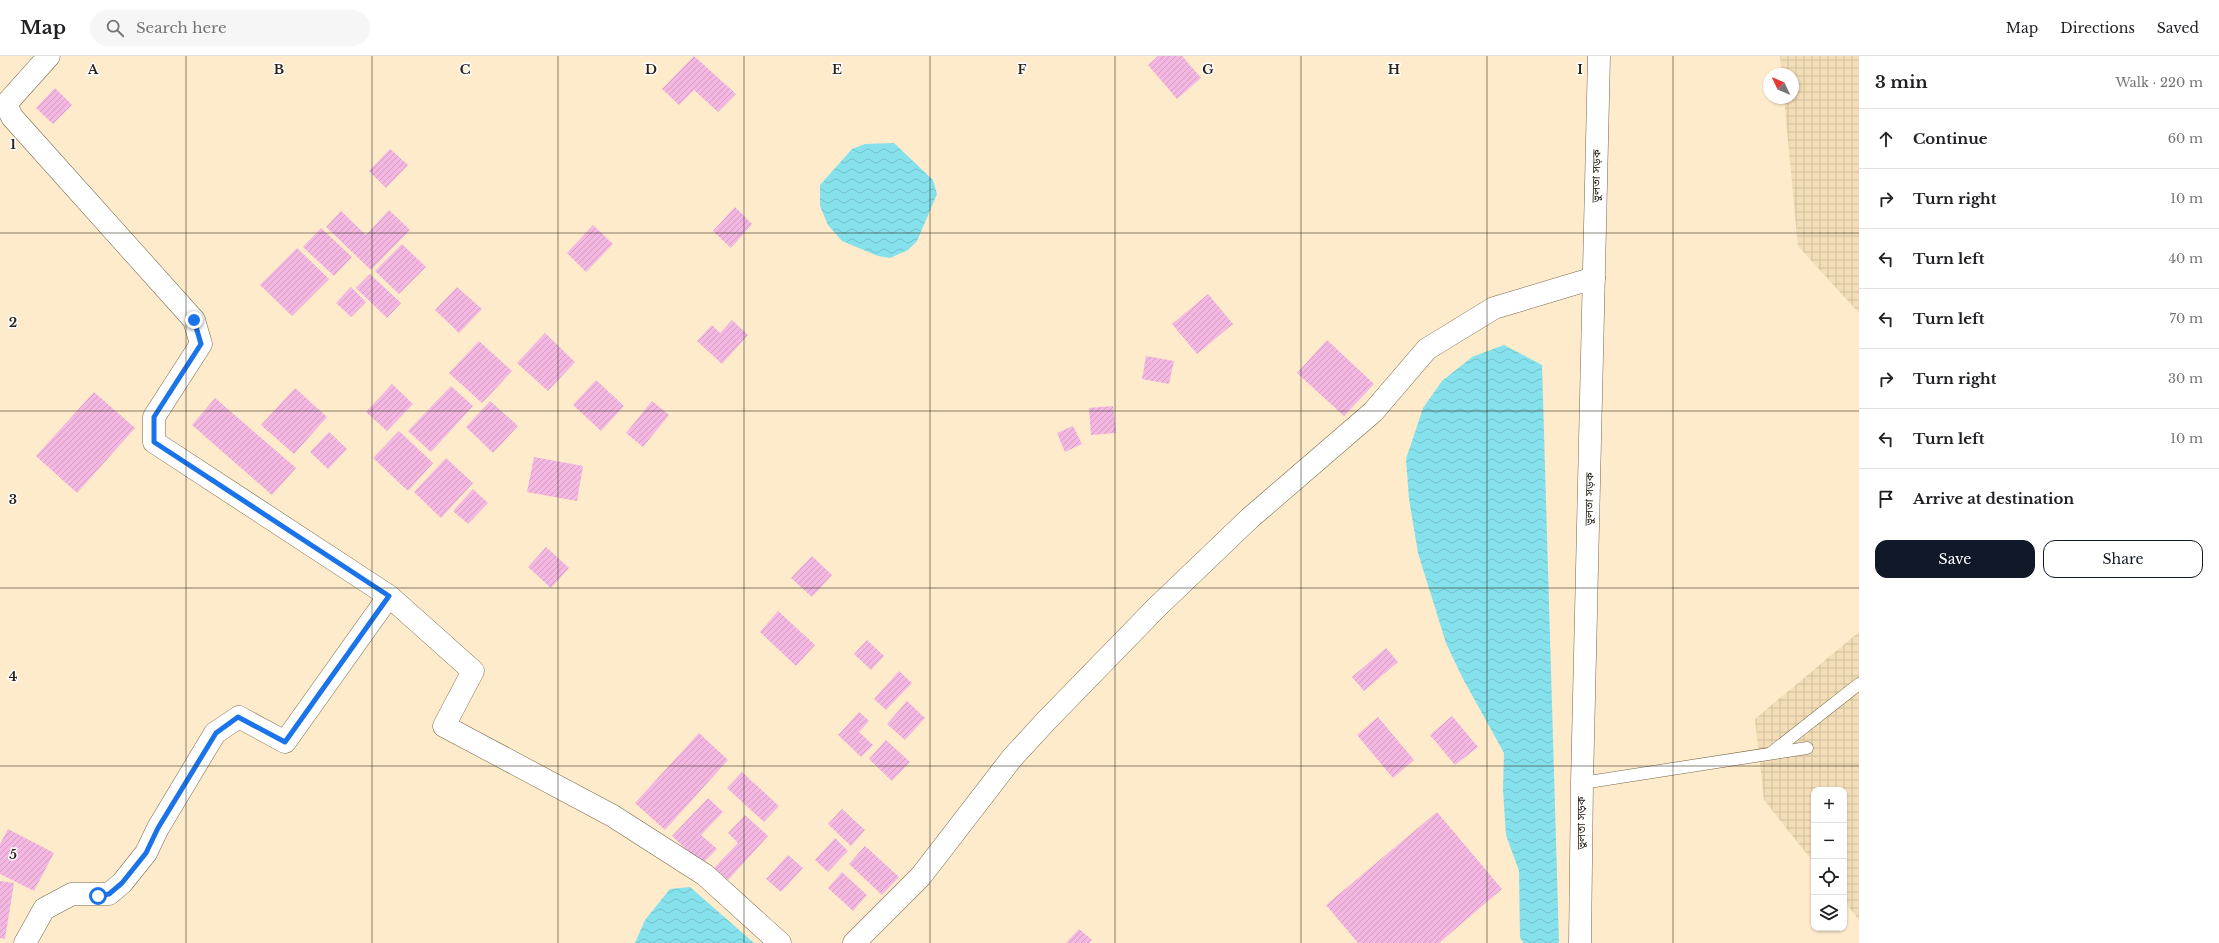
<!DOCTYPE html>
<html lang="en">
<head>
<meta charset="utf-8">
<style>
	:root { --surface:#fff; --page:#f6f6f6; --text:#202124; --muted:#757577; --line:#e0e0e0; --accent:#111827 }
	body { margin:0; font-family:"Libre Baskerville","Noto Sans Bengali",serif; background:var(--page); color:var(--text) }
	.controls { position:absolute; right:12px; bottom:12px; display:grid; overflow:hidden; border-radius:8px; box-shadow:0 1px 3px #0004 }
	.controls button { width:36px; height:36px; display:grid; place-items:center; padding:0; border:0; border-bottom:1px solid var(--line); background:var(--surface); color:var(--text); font:20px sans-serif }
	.compass { position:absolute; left:1763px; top:12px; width:36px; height:36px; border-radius:50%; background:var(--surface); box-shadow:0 1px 3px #0004; rotate:314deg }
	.stop { position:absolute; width:12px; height:12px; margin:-9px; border:3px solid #1a73e8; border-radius:50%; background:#fff }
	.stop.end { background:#1a73e8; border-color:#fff; box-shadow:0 1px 4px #0008 }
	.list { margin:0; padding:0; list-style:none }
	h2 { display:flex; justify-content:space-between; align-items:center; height:52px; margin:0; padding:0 16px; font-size:17px }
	h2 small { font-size:13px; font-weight:400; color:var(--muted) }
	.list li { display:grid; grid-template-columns:26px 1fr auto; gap:12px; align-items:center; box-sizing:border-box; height:60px; padding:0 16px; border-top:1px solid var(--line) }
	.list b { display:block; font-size:15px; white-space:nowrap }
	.list em { font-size:13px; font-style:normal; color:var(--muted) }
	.actions { display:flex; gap:8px; padding:12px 16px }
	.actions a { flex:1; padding:9px 0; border:1px solid var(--accent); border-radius:12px; text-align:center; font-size:14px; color:var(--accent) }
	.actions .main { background:var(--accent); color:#fff }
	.icon { flex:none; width:22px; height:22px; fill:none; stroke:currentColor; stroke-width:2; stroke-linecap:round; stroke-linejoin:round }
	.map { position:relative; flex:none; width:1859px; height:887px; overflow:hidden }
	header { display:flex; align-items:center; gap:24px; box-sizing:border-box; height:56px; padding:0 20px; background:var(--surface); border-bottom:1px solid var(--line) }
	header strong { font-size:19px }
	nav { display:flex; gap:22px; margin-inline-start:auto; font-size:14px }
	.search { width:280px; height:36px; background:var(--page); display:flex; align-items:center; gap:10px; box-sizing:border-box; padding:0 14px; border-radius:22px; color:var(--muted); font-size:15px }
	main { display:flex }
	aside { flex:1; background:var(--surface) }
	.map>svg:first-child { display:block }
	.industrial { fill:url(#industrial-grid) }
	.water { fill:url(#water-waves) }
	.building { fill:url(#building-hatch) }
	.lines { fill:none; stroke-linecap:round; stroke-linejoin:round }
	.lane-casing { stroke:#77674b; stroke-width:13 }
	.street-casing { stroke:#77674b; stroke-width:23 }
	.highway-casing { stroke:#77674b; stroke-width:23 }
	.lane { stroke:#fff; stroke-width:12 }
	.street { stroke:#fff; stroke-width:22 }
	.highway { stroke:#fff; stroke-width:22 }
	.route { stroke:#1a73e8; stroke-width:5 }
	.grid { fill:none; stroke:#292317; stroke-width:1; stroke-opacity:0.55 }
	.labels { text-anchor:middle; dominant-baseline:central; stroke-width:3; stroke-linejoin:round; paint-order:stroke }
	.street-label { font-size:11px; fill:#292317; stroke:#fff }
	.grid-label { font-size:13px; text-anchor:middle; font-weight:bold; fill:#292317; stroke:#fff; stroke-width:3; stroke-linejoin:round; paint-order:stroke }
</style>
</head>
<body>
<header>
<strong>Map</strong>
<div class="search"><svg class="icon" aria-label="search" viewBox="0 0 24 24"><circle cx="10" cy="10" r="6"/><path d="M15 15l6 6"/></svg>Search here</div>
<nav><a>Map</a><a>Directions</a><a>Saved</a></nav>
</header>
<main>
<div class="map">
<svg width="1859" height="887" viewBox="0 0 1859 887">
	<defs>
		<pattern id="industrial-grid" width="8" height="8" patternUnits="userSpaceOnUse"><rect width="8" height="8" fill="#f3ddb6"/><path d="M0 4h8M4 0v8" fill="none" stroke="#d0bd9c"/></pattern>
		<pattern id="water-waves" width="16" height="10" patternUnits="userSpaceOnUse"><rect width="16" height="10" fill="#85e1ec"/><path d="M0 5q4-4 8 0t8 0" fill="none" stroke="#73c1ca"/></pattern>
		<pattern id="building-hatch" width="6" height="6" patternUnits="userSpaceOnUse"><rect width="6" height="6" fill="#f4b7e1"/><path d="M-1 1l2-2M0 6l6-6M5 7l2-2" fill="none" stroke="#d19dc0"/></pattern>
	</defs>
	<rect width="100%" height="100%" fill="#fdebcb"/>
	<path class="industrial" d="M1780 0H1859V257L1798 190 1784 42H1793V18H1782Z
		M1859 576V864L1844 845V734H1814V807L1764 744 1755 663Z"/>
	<path class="water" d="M894 87 933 124 937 138 917 185 908 194 890 202 878 200 842 185 828 169 820 150V129L852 93 865 88Z
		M1504 289 1542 309 1559 887H1524L1520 882 1519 815 1506 779 1503 734 1504 697 1462 621 1446 587 1418 497 1409 443 1406 403 1423 352 1442 325 1472 301Z
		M690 831 754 887H635L645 864 670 833Z"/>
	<path class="building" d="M694 0 736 38 718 56 694 34 679 49 662 33Z
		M1158 0H1182L1201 22 1177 43 1148 9Z
		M55 32 72 49 53 68 36 52Z
		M390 93 408 109 386 132 369 115Z
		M735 151 752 168 731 192 713 175Z
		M389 154 410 174 371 214 326 171 341 155 366 179Z
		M593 169 613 188 586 216 567 197Z
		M321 172 352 201 334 220 303 191Z
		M402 188 426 211 399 238 375 215Z
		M297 192 329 223 292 260 260 229Z
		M370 218 401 247 387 262 356 232Z
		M351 231 366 246 351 261 336 247Z
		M457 231 482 253 459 277 435 254Z
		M1208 238 1233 268 1197 298 1172 268Z
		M732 264 748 279 722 308 697 285 712 269 720 277Z
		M545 277 575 306 548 335 517 307Z
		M1327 284 1374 328 1344 360 1297 317Z
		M479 285 512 315 482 347 449 317Z
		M1146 300 1174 305 1169 328 1142 323Z
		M596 324 624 350 601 375 573 349Z
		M392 328 413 348 387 375 366 356Z
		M451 330 473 350 431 396 408 375Z
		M295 332 327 361 294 398 261 369Z
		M94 336 135 372 77 437 36 400Z
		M215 342 296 412 272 439 192 369Z
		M490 345 518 370 493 397 466 371Z
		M652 345 669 359 643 391 626 377Z
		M1113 350 1116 377 1091 379 1089 352Z
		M1073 370 1082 388 1065 396 1057 377Z
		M399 375 433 407 408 435 373 402Z
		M329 376 347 393 328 413 310 396Z
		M534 401 583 410 577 445 527 436Z
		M446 402 473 427 441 462 414 436Z
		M473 433 488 447 468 468 453 455Z
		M546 491 569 512 551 532 528 511Z
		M812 500 832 519 812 541 791 522Z
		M778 555 815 589 796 610 760 576Z
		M867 584 884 600 871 614 854 598Z
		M1386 592 1398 606 1364 635 1352 621Z
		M899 615 912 627 886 654 874 643Z
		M907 645 925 662 905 684 887 668Z
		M859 656 869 665 859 676 873 689 861 701 838 679Z
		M1452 660 1478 691 1455 709 1430 679Z
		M1378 661 1414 704 1393 722 1357 679Z
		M699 677 728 704 665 774 635 747Z
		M886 684 910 706 892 725 869 703Z
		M742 716 779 750 764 766 727 732Z
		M708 742 723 756 701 779 717 793 702 808 672 780Z
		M842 753 865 774 851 790 828 768Z
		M1437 756 1502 833 1439 887H1358L1326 849Z
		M745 759 768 780 728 824 714 812 738 787 728 777Z
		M8 773 54 797 34 835 0 818V788Z
		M835 782 848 795 828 816 815 804Z
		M865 790 899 821 882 839 849 808Z
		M788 799 803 812 781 836 766 823Z
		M842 816 867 839 853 855 828 832Z
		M0 825 14 827 5 883 0 882Z
		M1079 873 1092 884 1089 887H1066Z"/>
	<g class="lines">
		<defs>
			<path id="lane" d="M1771 697 1859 628
				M1582 727 1807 692"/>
			<path id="street" d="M49 0 6 48 12 61 194 264 201 288 154 361V386L389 540 473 615 444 670 613 760 705 819 780 887
				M25 887 44 853 72 838H109L122 827 146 797 158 772 215 677 239 661 285 686 389 540
				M854 887 921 820 1012 702 1046 665 1157 551 1250 462 1373 356 1427 293 1494 252 1594 222"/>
			<path id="highway" d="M1580 887 1582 727 1599 0"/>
		</defs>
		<use href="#lane" class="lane-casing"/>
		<use href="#street" class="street-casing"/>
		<use href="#highway" class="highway-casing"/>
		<use href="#lane" class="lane"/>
		<use href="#street" class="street"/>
		<use href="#highway" class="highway"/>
	</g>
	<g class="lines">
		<path class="route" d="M98 840 109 838 122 827 146 797 158 772 216 677 238 661 285 686 389 540 154 386V361L201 288 194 264"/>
	</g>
	<path class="grid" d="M186 0V887M372 0V887M558 0V887M744 0V887M930 0V887M1115 0V887M1301 0V887M1487 0V887M1673 0V887M0 177H1859M0 355H1859M0 532H1859M0 710H1859"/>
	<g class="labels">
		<g class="street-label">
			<text transform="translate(1596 120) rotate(-89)">ভুলতা সড়ক</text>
			<text transform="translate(1589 443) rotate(-89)">ভুলতা সড়ক</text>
			<text transform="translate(1581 767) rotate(-90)">ভুলতা সড়ক</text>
		</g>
	</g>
	<g class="grid-label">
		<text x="93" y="18">A</text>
		<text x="279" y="18">B</text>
		<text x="465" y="18">C</text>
		<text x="651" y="18">D</text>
		<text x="837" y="18">E</text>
		<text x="1022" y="18">F</text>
		<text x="1208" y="18">G</text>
		<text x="1394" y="18">H</text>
		<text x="1580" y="18">I</text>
		<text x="13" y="93">1</text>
		<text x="13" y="271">2</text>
		<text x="13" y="448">3</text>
		<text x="13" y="625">4</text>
		<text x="13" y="803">5</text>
	</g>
</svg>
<div class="controls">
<button>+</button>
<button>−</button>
<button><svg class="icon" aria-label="locate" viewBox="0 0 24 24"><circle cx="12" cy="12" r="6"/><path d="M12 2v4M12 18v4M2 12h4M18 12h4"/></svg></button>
<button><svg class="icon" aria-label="layers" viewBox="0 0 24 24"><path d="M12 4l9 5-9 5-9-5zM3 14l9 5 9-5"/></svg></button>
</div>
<svg class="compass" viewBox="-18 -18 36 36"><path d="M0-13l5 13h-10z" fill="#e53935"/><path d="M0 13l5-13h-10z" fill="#757577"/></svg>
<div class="stop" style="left:98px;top:840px"></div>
<div class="stop end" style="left:194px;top:264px"></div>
</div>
<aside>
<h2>3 min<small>Walk · 220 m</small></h2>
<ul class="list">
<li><svg class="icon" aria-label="ahead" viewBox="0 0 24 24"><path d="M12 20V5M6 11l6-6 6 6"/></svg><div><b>Continue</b></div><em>60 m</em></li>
<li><svg class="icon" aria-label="right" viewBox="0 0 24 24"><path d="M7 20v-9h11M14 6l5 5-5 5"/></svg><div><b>Turn right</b></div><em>10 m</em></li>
<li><svg class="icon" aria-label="left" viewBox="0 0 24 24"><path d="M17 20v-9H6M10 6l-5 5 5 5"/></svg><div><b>Turn left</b></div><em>40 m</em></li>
<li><svg class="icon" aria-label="left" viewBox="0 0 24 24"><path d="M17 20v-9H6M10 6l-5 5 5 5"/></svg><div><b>Turn left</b></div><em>70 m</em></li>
<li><svg class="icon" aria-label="right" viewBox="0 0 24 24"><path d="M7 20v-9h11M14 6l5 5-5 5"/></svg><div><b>Turn right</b></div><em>30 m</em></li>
<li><svg class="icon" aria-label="left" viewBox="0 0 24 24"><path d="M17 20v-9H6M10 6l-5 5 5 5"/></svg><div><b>Turn left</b></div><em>10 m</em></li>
<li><svg class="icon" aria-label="arrive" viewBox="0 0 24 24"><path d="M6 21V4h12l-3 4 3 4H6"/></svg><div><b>Arrive at destination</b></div></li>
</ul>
<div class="actions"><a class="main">Save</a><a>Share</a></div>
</aside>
</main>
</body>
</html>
